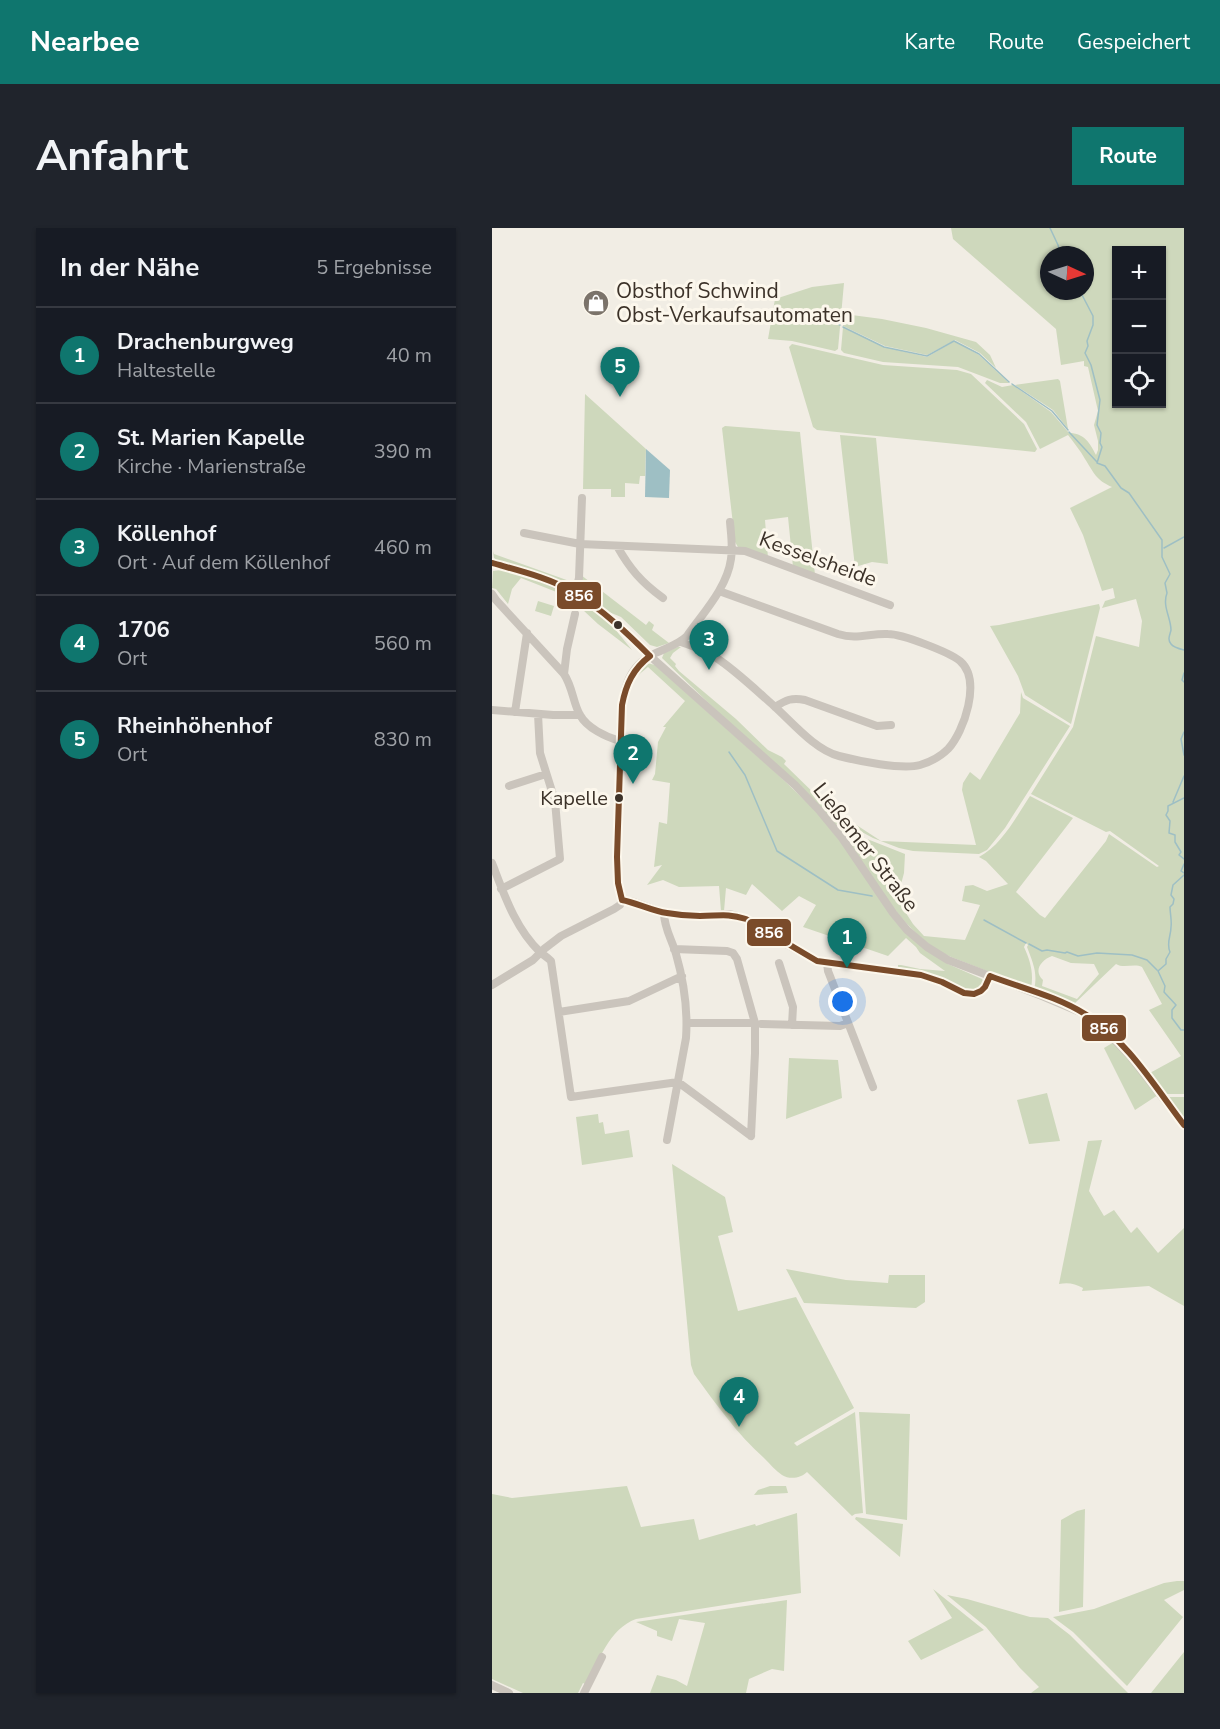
<!DOCTYPE html>
<html lang="de">
<head>
<meta charset="utf-8">
<style>
	:root { --surface:#171b24; --page:#20242c; --text:#f1f3f6; --muted:#9ea1a6; --line:#363941; --accent:#0f766e }
	body { margin:0; font-family:"Nunito Sans",sans-serif; background:var(--page); color:var(--text) }
	.controls { position:absolute; right:18px; top:18px; display:grid; overflow:hidden; border-radius:0px; box-shadow:0 2px 4px #0004 }
	.controls button { width:54px; height:54px; display:grid; place-items:center; padding:0; border:0; border-bottom:2px solid var(--line); background:var(--surface); color:var(--text); font:30px sans-serif }
	.compass { position:absolute; left:548px; top:18px; width:54px; height:54px; border-radius:50%; background:var(--surface); box-shadow:0 2px 4px #0004; rotate:94deg }
	.you { position:absolute; left:351px; top:774px; width:21px; height:21px; margin:-15px; border:4px solid #fff; border-radius:50%; background:#1a73e8; box-shadow:0 0 0 9px #1a73e833 }
	.badge { display:grid; place-items:center; width:39px; height:39px; border-radius:50%; background:var(--accent); color:#fff; font-size:20px; font-weight:700 }
	.pin { position:absolute; translate:-50% -50px; filter:drop-shadow(0 2px 3px #0008) }
	.pin::after { content:''; position:absolute; top:32px; width:21px; height:18px; background:inherit; clip-path:polygon(0 0,100% 0,50% 100%) }
	.list { margin:0; padding:0; list-style:none }
	h2 { display:flex; justify-content:space-between; align-items:center; height:78px; margin:0; padding:0 24px; font-size:26px }
	h2 small { font-size:20px; font-weight:400; color:var(--muted) }
	.list li { display:grid; grid-template-columns:39px 1fr auto; gap:18px; align-items:center; box-sizing:border-box; height:96px; padding:0 24px; border-top:2px solid var(--line) }
	.list b { display:block; font-size:22px; white-space:nowrap }
	.list p { margin:0; font-size:20px; white-space:nowrap; color:var(--muted) }
	.list em { font-size:20px; font-style:normal; color:var(--muted) }
	.icon { flex:none; width:33px; height:33px; fill:none; stroke:currentColor; stroke-width:2; stroke-linecap:round; stroke-linejoin:round }
	.map { position:relative; flex:none; width:692px; height:1465px; overflow:hidden; border-radius:0px }
	header { display:flex; align-items:center; gap:36px; box-sizing:border-box; height:84px; padding:0 30px; background:var(--accent); color:#fff }
	header strong { font-size:28px }
	nav { display:flex; gap:33px; margin-inline-start:auto; font-size:21px }
	.intro { display:flex; align-items:center; justify-content:space-between; box-sizing:border-box; height:144px; padding:0 36px }
	h1 { margin:0; font-size:42px }
	.button { padding:15px 27px; border-radius:0px; background:var(--accent); color:#fff; font-size:21px; font-weight:700 }
	main { display:flex; gap:36px; padding:0 36px }
	aside { flex:1; background:var(--surface); border-radius:0px; box-shadow:0 2px 4px #0004 }
	.map>svg:first-child { display:block }
	.green { fill:#ced8bc; fill-rule:evenodd }
	.water { fill:#9ebfc4 }
	.lines { fill:none; stroke-linecap:round; stroke-linejoin:round }
	.stream { stroke:#9ebfc4; stroke-width:1.5 }
	.minor { stroke:#cac4bc; stroke-width:8 }
	.bus-1-casing { stroke:#fcf7ec; stroke-width:10 }
	.bus-1 { stroke:#7a4b2a; stroke-width:6 }
	.bus-dot { fill:#3c3229; stroke:#fcf7ec; stroke-width:2 }
	.labels { text-anchor:middle; dominant-baseline:central; stroke-width:6; stroke-linejoin:round; paint-order:stroke }
	.bus-label { font-size:20px; fill:#3c3229; stroke:#fcf7ec; text-anchor:end }
	.poi-label { font-size:21px; fill:#3c3229; stroke:#fcf7ec; text-anchor:start }
	.street-label { font-size:21px; fill:#3c3229; stroke:#fcf7ec }
	.line-badge { stroke:#fcf7ec; stroke-width:2 }
	.badge-label { font-size:16px; text-anchor:middle; font-weight:bold; fill:#fff }
</style>
</head>
<body>
<header>
<strong>Nearbee</strong>
<nav><a>Karte</a><a>Route</a><a>Gespeichert</a></nav>
</header>
<div class="intro"><h1>Anfahrt</h1><a class="button">Route</a></div>
<main>
<aside>
<h2>In der Nähe<small>5 Ergebnisse</small></h2>
<ul class="list">
<li><span class="badge">1</span><div><b>Drachenburgweg</b><p>Haltestelle</p></div><em>40 m</em></li>
<li><span class="badge">2</span><div><b>St. Marien Kapelle</b><p>Kirche · Marienstraße</p></div><em>390 m</em></li>
<li><span class="badge">3</span><div><b>Köllenhof</b><p>Ort · Auf dem Köllenhof</p></div><em>460 m</em></li>
<li><span class="badge">4</span><div><b>1706</b><p>Ort</p></div><em>560 m</em></li>
<li><span class="badge">5</span><div><b>Rheinhöhenhof</b><p>Ort</p></div><em>830 m</em></li>
</ul>
</aside>
<div class="map">
<svg width="692" height="1465" viewBox="0 0 692 1465">
	<rect width="100%" height="100%" fill="#f1ede4"/>
	<path class="green" d="M459 0H692V866H670L656 846 689 828 657 782 670 776 650 739C642 735 632 741 624 736L582 776 568 769 542 762C546 745 541 735 535 719L536 717 534 715 532 719C538 732 542 745 539 760L459 729C412 708 386 656 358 616V612L360 607H365L413 626 412 645 405 671 421 696 432 708 473 712 488 677 470 673 473 658 481 657 495 663 516 656 494 633 487 629C510 617 524 589 538 568L581 590 524 664 548 687 553 690 614 613 617 606 665 639 667 638 618 603 614 604 539 566 581 499 604 408 647 419 650 393 644 371 610 380 613 373 623 370 621 360 610 363 591 307 578 280 620 259C604 252 602 245 593 231 588 222 582 215 576 207L548 221 534 194 493 155 495 152 510 159 521 157 559 184 577 205C592 205 598 215 604 227L606 222V213L602 197 606 183 596 139 592 138V133L569 137 564 101 461 11ZM624 22H670V176H624ZM557 27H593V63H557ZM560 728 579 735 602 736 607 746 585 771 550 758 551 752C541 743 549 732 560 728Z
		M352 55 346 121 343 123 300 113 276 111 283 71 320 59Z
		M352 86 390 91 434 100 484 114 498 127 504 140 488 125 463 112 435 127 393 118 351 98Z
		M351 99 392 119 435 129 461 114H464L487 127 517 155H508L466 139 391 134 352 125 349 122Z
		M300 116 391 137 465 142 479 146 532 196 545 221 543 224 325 202 321 199 297 119Z
		M566 151 568 153 576 201 561 182 523 157Z
		M93 166 154 221 153 248H148L147 256 133 255V269H119V261H91Z
		M233 198 308 204 323 347 301 339 296 289 273 292 276 330 246 319 243 314 230 200Z
		M348 207 384 210 396 336 380 334 363 339Z
		M1 323 2 326 83 355 76 358 46 346 5 333 2 330Z
		M9 342C50 351 89 367 119 397 127 405 133 414 140 422L106 396 77 369 29 350 20 361 16 376 4 361 0 360 1 343Z
		M89 347 154 397 157 393 162 397 160 402 177 415 165 419 158 417 129 389 117 384 91 366 89 363Z
		M46 373 62 378 59 388 43 383Z
		M607 376 608 380 579 496 533 467 526 448 498 398 507 397Z
		M186 419H189L181 425 178 430 184 436 183 438 187 443 244 491 276 522 290 529 294 533 292 536 331 574 336 575 340 581 389 613 484 617 470 562 471 555 478 544 488 552 528 485 529 464 531 470 578 498 513 600 495 622 487 626 421 623 407 620 381 610 368 603 351 604 349 603 170 430 172 425Z
		M152 435H155L163 437 280 541 323 582 352 618 399 686 456 736 490 751 492 754C481 775 446 750 430 745 422 742 414 741 406 739V737H409L428 741 453 743 428 725 424 719 414 710 396 728 311 699 324 677 307 668 290 683 260 656 254 667 234 660 232 683H229L227 658 187 659 171 652 155 657 170 637 162 639 167 594 175 596 178 555 160 552 163 546 166 514 174 499H171L193 473 156 439 139 453V452Z
		M622 814 666 867 643 882 612 820Z
		M297 830 346 832 350 870 294 891Z
		M555 865 568 913 537 916 525 872Z
		M672 869H692V893Z
		M106 886 107 895 111 894 113 906 137 902 141 929 90 937 84 889Z
		M610 912 597 963 612 988 622 982 639 1005 645 999 666 1025 692 1000V1078L657 1058 590 1063 591 1060C583 1056 577 1054 567 1056L596 913Z
		M180 936 233 969 241 1004 226 1008 246 1083 304 1069 362 1180 302 1215 305 1218 363 1184 371 1285 363 1286 360 1288 315 1244C309 1250 298 1252 290 1247 284 1243 278 1236 273 1231 245 1206 224 1176 202 1146L199 1137Z
		M294 1041 354 1052 396 1055 397 1047H433V1074L424 1080 312 1075Z
		M367 1184 418 1186 415 1292 374 1286Z
		M135 1258 149 1299 202 1291 207 1312 263 1296 264 1298 305 1285 309 1365 144 1391C117 1401 107 1432 95 1457L91 1455 86 1465H31L0 1451V1266L20 1270Z
		M278 1258H294L296 1265 262 1267 266 1262Z
		M593 1281 591 1379 567 1384 569 1292 585 1283Z
		M364 1289 411 1296 408 1329 363 1291Z
		M685 1353H692V1362L672 1372 691 1389 635 1458 581 1404 561 1389 602 1381 672 1355Z
		M441 1361 492 1402 429 1432 416 1413 460 1390Z
		M455 1367 475 1371 538 1389 556 1390 578 1407 636 1465H539L547 1459 528 1440 494 1399Z
		M295 1372 292 1443 280 1441 257 1451 254 1465H158L165 1447 184 1452 195 1458 213 1395 187 1391 180 1413 165 1408V1403L144 1394Z
		M692 1424V1465H659Z"/>
	<path class="water" d="M154 221 178 242 177 270 153 269Z"/>
	<g class="lines">
		<path class="stream" d="M558 0 566 17 569 27
			M588 63 601 88V97L595 113 596 118 593 125 599 137 608 172 605 197 609 205 608 215 610 219 605 235 613 238 629 260 637 265 670 312V329L678 346 673 355 675 365C670 378 679 390 679 402 678 407 675 411 679 416 681 419 688 421 692 422
			M346 96 348 97
			M351 99 392 119 435 128 462 113 487 126 517 154
			M520 156 560 183 576 202
			M577 204 605 234
			M672 320 692 309
			M692 445 690 452 692 454
			M692 504 689 511 692 527
			M237 524 253 547 285 623 346 662 380 668
			M692 570 676 578V583L674 587 678 593 677 605 683 607V614L689 624 687 627 692 631
			M681 574 692 548
			M692 636 689 643 692 645
			M692 647 681 657 679 667 682 671 681 676 678 679C678 686 680 692 679 699 679 708 674 715 678 724L674 731V736L666 743 673 758 672 764 684 777 680 782V790L689 802H692
			M492 692 534 715
			M537 716 550 723 555 722 573 725 575 724 586 728 605 725 640 727 655 732 665 742"/>
		<path class="minor" d="M32 305 88 316 253 323 398 377
			M125 318C138 341 149 354 171 370
			M0 335 35 345 56 353 83 366 102 378 127 398 158 428 303 557 327 582 350 610 401 685 415 702 435 719 456 732 550 768 595 787 611 800 638 828 692 897
			M0 366 4 372 72 446C81 460 81 475 88 487 95 500 114 509 128 513
			M83 366 87 350 90 270
			M189 414C200 418 213 422 223 429 242 441 264 462 282 478 300 494 323 522 347 528 366 533 410 542 428 537 438 534 448 529 456 521 472 504 490 452 468 433 457 424 410 406 396 406 378 405 365 412 346 406L227 363
			M72 446 75 421 83 386
			M283 479C294 472 300 469 313 472L385 498 399 497
			M0 482 61 487H88
			M23 484 35 405
			M17 558 54 546
			M0 635C12 666 23 700 48 724 51 727 55 729 59 733L79 869 186 854 259 908
			M9 661 68 631 63 573 48 525 46 486
			M130 672 126 655 125 629 129 520 128 513C130 483 127 445 158 428 170 421 185 418 195 408 211 385 235 360 239 331 241 319 239 306 238 294
			M130 672 142 674 172 685 207 688 237 686 245 688 254 691 296 717 325 733 429 747 450 754 472 765 482 766 489 763 493 759 498 748
			M172 685C172 700 180 712 184 726 192 754 196 781 194 810L175 912
			M182 721 235 723 241 725 245 731 263 795V825L259 908
			M287 735 301 779 300 797
			M335 735 336 743 381 859
			M0 757 41 732 52 721 69 708 122 681 128 677 130 672
			M67 784 137 773 190 748
			M195 795H263
			M269 796 348 798 356 795
			M0 1457 17 1465
			M92 1465 110 1429"/>
		<defs>
			<path id="bus-1" d="M0 335C28 343 58 350 83 365 111 382 135 405 158 428
				M130 672C145 675 160 683 175 685 186 687 197 688 208 688 227 688 235 685 254 691L325 733 429 747 450 754 472 765 482 766 489 763 493 759 498 748
				M130 672 126 655 125 629 130 477C134 456 141 441 158 428
				M498 748C529 760 564 768 593 786 635 812 663 859 692 897"/>
		</defs>
		<use href="#bus-1" class="bus-1-casing"/>
		<use href="#bus-1" class="bus-1"/>
	</g>
	<defs>
		<symbol id="shop-disc" viewBox="-11 -11 22 22"><circle r="9.5" fill="#7b736a" stroke="#fcf7ec"/><path d="M-5-2.5h2.3a2.7 3.5 0 0 1 5.4 0H5L5.5 6h-11ZM-1.5-2.5h3a1.5 2.3 0 0 0-3 0Z" fill="#fff"/></symbol>
	</defs>
	<g fill-rule="evenodd">
		<use href="#shop-disc" x="89" y="60" width="30" height="30"/>
	</g>
	<g class="bus-dot">
		<circle cx="126" cy="397" r="5"/>
		<circle cx="127" cy="570" r="5"/>
	</g>
	<g class="labels">
		<g class="bus-label">
			<text x="116" y="570">Kapelle</text>
		</g>
		<g class="poi-label">
			<text x="124" y="63">Obsthof Schwind<tspan x="124" dy="24">Obst-Verkaufsautomaten</tspan></text>
		</g>
		<g class="street-label">
			<text transform="translate(326 331) rotate(20)">Kesselsheide</text>
			<text transform="translate(374 619) rotate(52)">Ließemer Straße</text>
		</g>
	</g>
	<g class="line-badge">
		<rect x="64" y="353" width="46" height="29" rx="6" fill="#7a4b2a"/>
		<rect x="254" y="690" width="46" height="29" rx="6" fill="#7a4b2a"/>
		<rect x="589" y="786" width="46" height="28" rx="6" fill="#7a4b2a"/>
	</g>
	<g class="badge-label">
		<text x="87" y="373">856</text>
		<text x="277" y="710">856</text>
		<text x="612" y="806">856</text>
	</g>
</svg>
<div class="controls">
<button>+</button>
<button>−</button>
<button><svg class="icon" aria-label="locate" viewBox="0 0 24 24"><circle cx="12" cy="12" r="6"/><path d="M12 2v4M12 18v4M2 12h4M18 12h4"/></svg></button>
</div>
<svg class="compass" viewBox="-18 -18 36 36"><path d="M0-13l5 13h-10z" fill="#e53935"/><path d="M0 13l5-13h-10z" fill="#9ea1a6"/></svg>
<div class="you"></div>
<div class="pin badge" style="left:355px;top:740px">1</div>
<div class="pin badge" style="left:141px;top:556px">2</div>
<div class="pin badge" style="left:217px;top:442px">3</div>
<div class="pin badge" style="left:247px;top:1199px">4</div>
<div class="pin badge" style="left:128px;top:169px">5</div>
</div>
</main>
</body>
</html>
